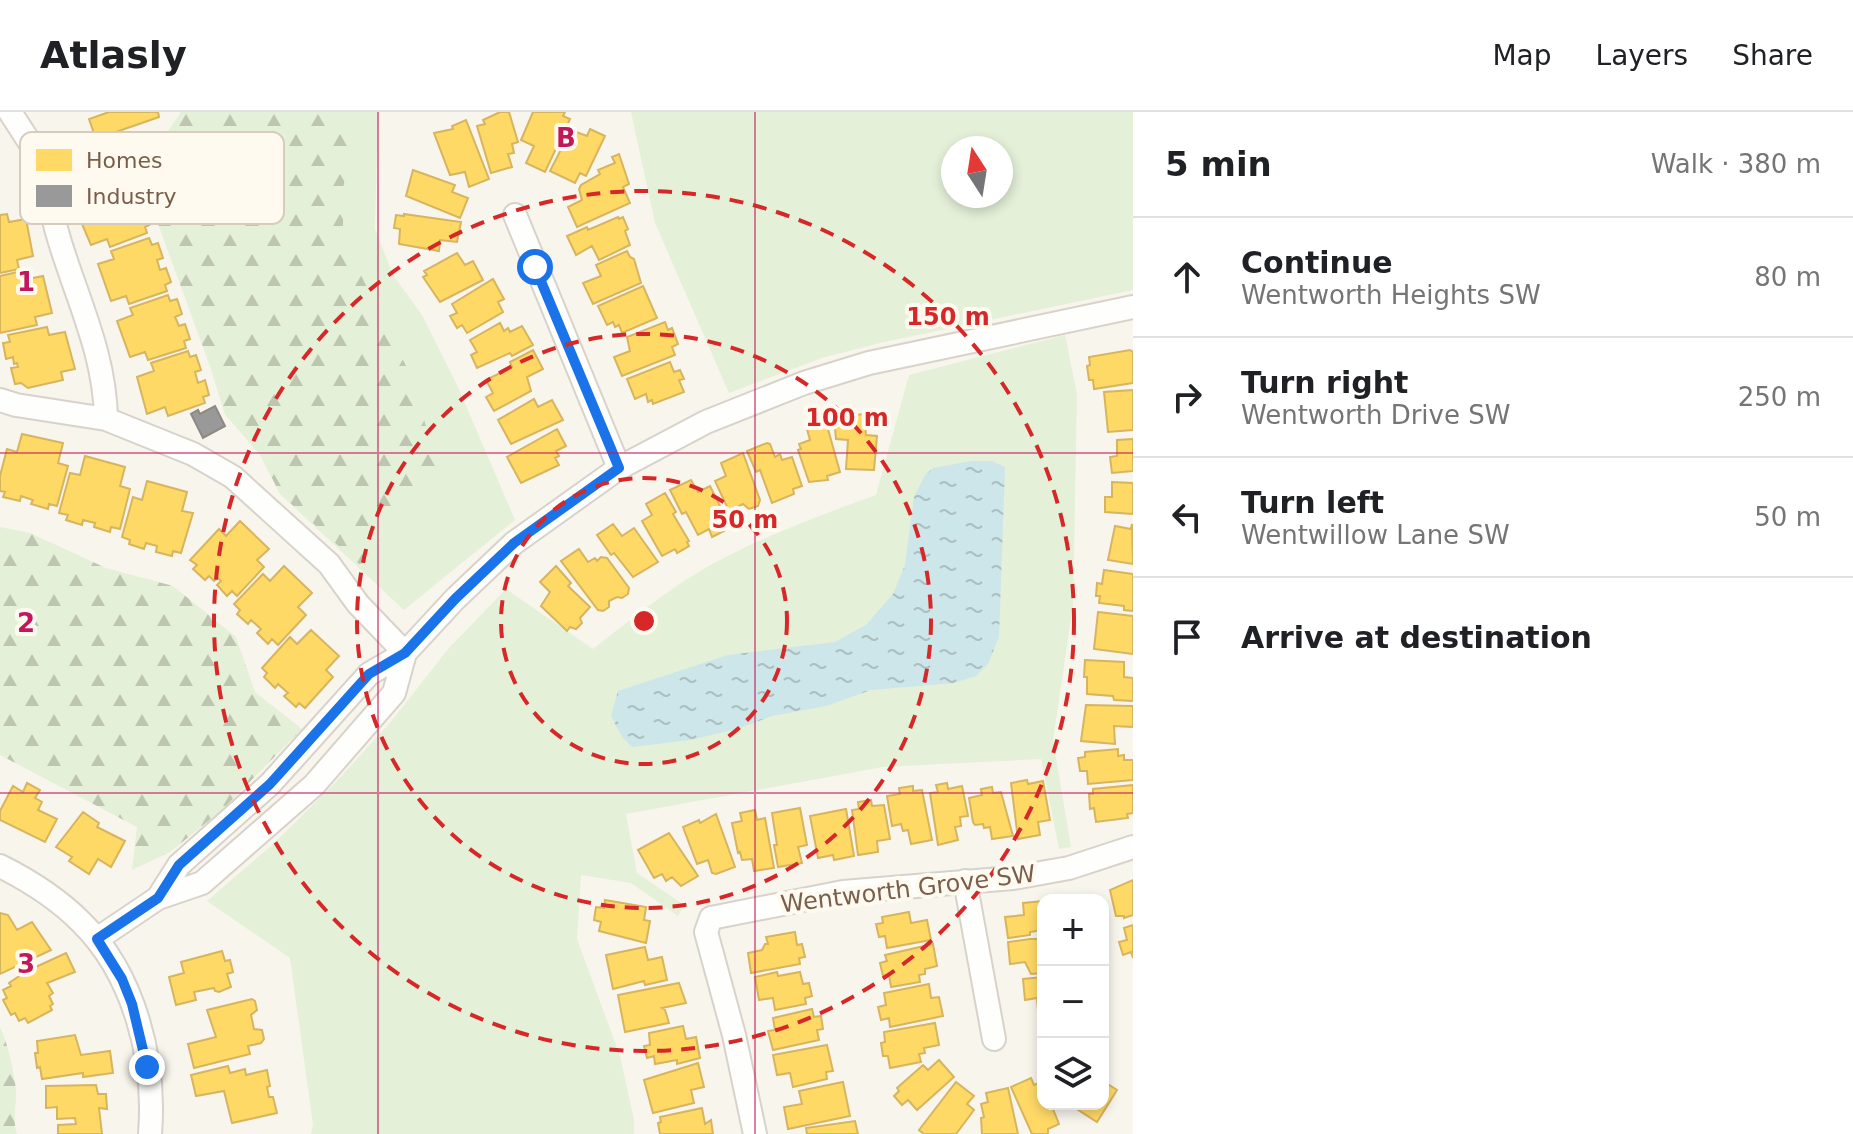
<!DOCTYPE html>
<html lang="en">
<head>
<meta charset="utf-8">
<style>
	:root { --surface:#fff; --page:#f6f6f6; --text:#202124; --muted:#757577; --line:#e0e0e0 }
	body { margin:0; font-family:"DejaVu Sans",sans-serif; background:var(--page); color:var(--text) }
	.controls { position:absolute; right:24px; bottom:24px; display:grid; overflow:hidden; border-radius:16px; box-shadow:0 4px 12px #0003 }
	.controls button { width:72px; height:72px; display:grid; place-items:center; padding:0; border:0; border-bottom:2px solid var(--line); background:var(--surface); color:var(--text); font:40px sans-serif }
	.compass { position:absolute; left:941px; top:24px; width:72px; height:72px; border-radius:50%; background:var(--surface); box-shadow:0 4px 12px #0003; rotate:348deg }
	.stop { position:absolute; width:24px; height:24px; margin:-18px; border:6px solid #1a73e8; border-radius:50%; background:#fff }
	.stop.end { background:#1a73e8; border-color:#fff; box-shadow:0 2px 8px #0008 }
	.list { margin:0; padding:0; list-style:none }
	h2 { display:flex; justify-content:space-between; align-items:center; height:104px; margin:0; padding:0 32px; font-size:34px }
	h2 small { font-size:26px; font-weight:400; color:var(--muted) }
	.list li { display:grid; grid-template-columns:52px 1fr auto; gap:24px; align-items:center; box-sizing:border-box; height:120px; padding:0 32px; border-top:2px solid var(--line) }
	.list b { display:block; font-size:30px; white-space:nowrap }
	.list p { margin:0; font-size:26px; white-space:nowrap; color:var(--muted) }
	.list em { font-size:26px; font-style:normal; color:var(--muted) }
	.icon { flex:none; width:44px; height:44px; fill:none; stroke:currentColor; stroke-width:2; stroke-linecap:round; stroke-linejoin:round }
	.map { position:relative; flex:none; width:1133px; height:1022px; overflow:hidden }
	header { display:flex; align-items:center; gap:48px; box-sizing:border-box; height:112px; padding:0 40px; background:var(--surface); border-bottom:2px solid var(--line) }
	header strong { font-size:38px }
	nav { display:flex; gap:44px; margin-inline-start:auto; font-size:28px }
	main { display:flex }
	aside { flex:1; background:var(--surface) }
	.map>svg:first-child { display:block }
	.green { fill:#e4f0d8; fill-rule:evenodd }
	.forest { fill:url(#forest-firs) }
	.water { fill:url(#water-ripples) }
	.homes { fill:#ffd966; stroke:#d7b45e; stroke-width:2 }
	.industry { fill:#999; stroke:#8f8782; stroke-width:2 }
	.lines { fill:none; stroke-linecap:round; stroke-linejoin:round }
	.minor-casing { stroke:#d8d2cb; stroke-width:26 }
	.minor { stroke:#fefefc; stroke-width:22 }
	.route { stroke:#1a73e8; stroke-width:10 }
	.grid { fill:none; stroke:#c2185b; stroke-width:2; stroke-opacity:0.55 }
	.ring { fill:none; stroke:#d62828; stroke-width:4; stroke-dasharray:14 10 }
	.labels { text-anchor:middle; dominant-baseline:central; stroke-width:8; stroke-linejoin:round; paint-order:stroke }
	.street-label { font-size:24px; fill:#795e4b; stroke:#fffaf0 }
	.key { fill:#fffaf0; stroke:#d7cbbe; stroke-width:2 }
	.key-label { font-size:22px; fill:#795e4b }
	.grid-label { font-size:26px; text-anchor:middle; font-weight:bold; fill:#c2185b; stroke:#fffaf0; stroke-width:8; stroke-linejoin:round; paint-order:stroke }
	.centre { fill:#d62828; stroke:#fffaf0; stroke-width:4 }
	.ring-label { font-size:24px; text-anchor:middle; font-weight:bold; fill:#d62828; stroke:#fffaf0; stroke-width:8; stroke-linejoin:round; paint-order:stroke }
</style>
</head>
<body>
<header>
<strong>Atlasly</strong>
<nav><a>Map</a><a>Layers</a><a>Share</a></nav>
</header>
<main>
<div class="map">
<svg width="1133" height="1022" viewBox="0 0 1133 1022">
	<defs>
		<pattern id="forest-firs" width="22" height="20" patternUnits="userSpaceOnUse" patternTransform="scale(2)"><rect width="22" height="20" fill="#e4f0d8"/><path d="M5 1l3.5 6h-7zM16 11l3.5 6h-7z" fill="#bec6b1"/></pattern>
		<pattern id="water-ripples" width="26" height="14" patternUnits="userSpaceOnUse" patternTransform="scale(2)"><rect width="26" height="14" fill="#cde6ea"/><path d="M2 4q2-2 4 0t4 0M15 11q2-2 4 0t4 0" fill="none" stroke="#abbec0"/></pattern>
	</defs>
	<rect width="100%" height="100%" fill="#f8f5ed"/>
	<path class="green" d="M181 0H378L375 117 393 163 422 203 457 273 515 408 404 498 280 382 261 344 225 302 210 254 140 62Z
		M631 0H1133V178L880 231 822 246 729 281 655 111ZM953 36H1001V84H953Z
		M1065 223 1077 283 1073 493 1053 628 1071 735 1059 737 1041 647 883 655 626 702 637 761 684 793 678 804 631 771 581 763 577 827 620 944 634 1008V1022H311L313 1013 290 846 207 789 272 733 332 674 389 612 449 536 506 477 593 537C630 508 667 478 707 455 761 425 818 404 876 383L909 263Z"/>
	<path class="forest" d="M181 0H345L353 22 343 77V127L412 266 442 370 398 393 382 410 374 448 359 452 280 382 261 344 225 302 210 254 140 62Z
		M0 415 30 421 106 456 173 474 236 525 255 580 302 617 222 698 170 740 132 758 137 715 0 643Z
		M0 915C9 935 13 956 16 977 17 992 12 1008 17 1022H0Z"/>
	<path class="water" d="M972 349H992L1005 355 999 525 988 552 976 564 954 571 871 578 826 594 772 604 737 617 690 628 632 635 622 625 611 604 618 579 728 543 835 530 866 513 893 482 905 453 914 385 925 363 933 356Z"/>
	<path class="homes" d="M109 0H158L159 5 96 27 89 7Z
		M500 0H509L518 30 512 32 514 41 508 42 512 55 491 61 477 14 485 12 483 8Z
		M533 0H565L563 4 570 7 545 60 526 51 534 34 521 28Z
		M466 8 489 67 469 75 465 60 450 63 434 21 453 17 452 14Z
		M590 17 605 24 586 64 580 61 575 71 550 59 571 18 587 24Z
		M619 42 629 72 623 75 630 91 577 115 568 95 582 88 579 77 581 73 600 62 598 58 615 51 612 45Z
		M413 58 455 73 452 80 468 86 460 106 406 84Z
		M127 69 129 76 136 73 142 88 135 90 139 100 145 97 151 112 145 115 147 121 110 135 107 127 91 133 76 98 93 92 90 84Z
		M7 102 9 110 26 107 33 144 17 148 19 157 0 161V103Z
		M404 102 461 110 457 130 440 128 439 139 399 132 400 117 394 116 396 103 404 104Z
		M618 105 619 107 623 105 628 117 625 119 630 133 599 148 592 134 576 143 567 124 587 115 588 118Z
		M149 126 152 133 158 131 163 146 157 148 160 158 166 156 171 170 165 173 167 179 129 192 126 184 111 189 98 152 114 147 111 139Z
		M627 139 630 145 634 147 641 171 593 192 583 171 601 164 596 153Z
		M457 141 465 153 473 149 483 168 440 190 423 165 427 163 424 159Z
		M26 158 28 167 43 164 52 201 35 205 37 213 0 221V164Z
		M493 167 504 187 498 190 503 200 467 221 462 213 457 216 450 204 457 201 452 192Z
		M643 174 657 206 622 221 619 213 615 215 613 210 607 213 598 194Z
		M168 183 170 189 177 187 182 202 175 205 179 214 185 212 190 227 184 229 186 236 148 248 145 240 130 245 117 209 133 203 130 196Z
		M665 210 668 218 672 216 678 232 672 235 675 243 622 264 614 245 630 239 627 225Z
		M500 211 504 219 508 216 510 220 522 214 533 233 512 244 510 241 477 256 471 243 477 240 470 228Z
		M47 215 49 223 65 220 75 257 61 260 63 268 28 276 21 271 15 272 11 256 18 255 17 251 14 252 13 245 6 247 3 231 10 230 8 223Z
		M533 238 543 257 527 265 531 279 494 299 486 285 493 281 486 268 512 255 510 250Z
		M1130 238 1133 240V271L1094 277 1093 268H1089L1087 254 1090 253 1089 245Z
		M188 239 190 245 196 243 201 258 195 260 198 271 205 268 209 283 203 285 205 291 168 304 165 295 147 302 137 265 154 259 151 251Z
		M670 250 674 260 680 258 684 267 679 268 684 280 653 292 652 288 648 290 646 282 635 287 627 267Z
		M1133 278V318L1108 320 1104 280Z
		M534 287 538 295 552 288 563 308 511 332 498 308Z
		M864 302 866 323 877 324 874 358 846 357 848 328 836 327 834 306Z
		M826 310 840 360 827 364 828 368 809 370 798 338 801 337 799 332 810 328 807 317Z
		M557 317 566 334 556 339 559 344 555 346 559 353 521 371 507 345Z
		M22 322 63 331 58 351 68 354 57 394 49 392 48 397 31 392 33 388 21 384 20 389 3 385 5 380 0 379V364L7 337 17 340Z
		M1133 327V359L1112 361 1110 345 1117 344V328Z
		M767 331 770 332 775 345 780 342 782 348 792 345 802 374 793 377 794 382 772 391 760 358 756 360 747 339Z
		M743 341 760 388 758 394 749 397 743 392 729 399 715 369 726 364 721 351Z
		M85 344 125 355 120 374 130 377 120 417 111 415 110 420 94 415 95 411 83 408 82 413 66 408 68 403 59 401 70 361 80 363Z
		M691 368 698 380 710 374 727 408 720 411 724 419 712 425 709 417 698 423 686 400 682 402 670 378Z
		M147 369 187 380 182 399 193 401 181 441 173 439 172 444 156 440 157 434 146 431 144 437 129 432 130 428 122 425 133 385 142 388Z
		M1112 370 1133 371V402L1105 400V385H1112Z
		M665 381 676 400 673 402 689 429 687 430 689 434 677 441 675 437 662 444 642 409 652 403 646 392Z
		M240 409 269 437 257 448 264 455 237 484 232 479 227 484 217 473 221 469 218 466 214 469 209 464 205 468 193 457 197 453 190 448 219 417 226 424Z
		M613 412 622 424 634 416 658 450 633 465 614 441 611 443 597 423Z
		M1132 412 1133 452 1108 448 1115 414 1131 417Z
		M579 437 588 450 595 446 597 449 601 445 607 446 629 476 628 482 622 486 617 485 609 489V495L603 499 598 498 561 449Z
		M284 454 312 481 298 495 306 503 278 533 272 527 268 532 257 521 261 517 251 508 248 512 237 502 240 498 234 492 263 462 270 469Z
		M556 454 571 471 568 474 590 495 580 506 582 511 576 517 570 515 567 519 541 494 550 480 540 470Z
		M1104 458 1133 462V499L1124 498V494L1099 491 1100 484H1096L1097 471 1102 472Z
		M1098 500 1133 504V542L1094 537Z
		M311 518 339 544 326 558 333 565 305 596 299 591 296 595 284 584 288 581 278 572 275 576 264 565 267 561 262 556 290 525 297 532Z
		M1085 548 1124 550V565L1133 566V589L1114 588 1113 584 1087 582V565H1084Z
		M1086 593 1133 594V615L1114 614 1115 632 1081 629Z
		M1118 637V644L1124 643V648H1133V668L1088 672 1087 659H1080L1078 646 1085 645V640Z
		M1027 668 1028 672 1043 669 1050 708 1038 710 1040 723 1018 727 1011 671Z
		M27 671 40 678 35 686 42 690 38 698 57 707 45 730 0 708V699L13 674 23 680Z
		M947 671 948 677 962 674 968 704 960 705 961 714 955 715 958 728 938 733 930 681 938 680 936 673Z
		M1133 673V701L1127 702 1128 706 1096 710 1094 696 1090 697 1089 682H1093V677Z
		M913 674V679L922 678 932 728 911 732 908 718 903 719 901 712 892 714 887 684 900 682 899 676Z
		M992 675 993 681 1001 680 1013 724 992 727 990 715 984 716 983 712 975 713 973 710 969 686 982 683 981 677Z
		M871 688 872 694 884 693 890 727 877 729 878 740 858 743 852 698 859 697 858 690Z
		M800 696 807 733 798 735 802 751 778 755 774 733H777L772 701Z
		M846 697 854 744 834 748 833 743 818 746 810 704Z
		M755 698 757 708 765 706 774 756 754 759 752 747 742 748 740 740 738 741 732 711 742 709 740 701Z
		M83 700 99 711 97 715 125 729 111 755 98 747 89 762 69 749 72 745 56 735Z
		M716 702 735 755 716 762 712 761 708 748 697 752 683 715 699 708 700 711Z
		M669 721 698 764 681 774 672 765 666 769 662 762 654 766 638 738Z
		M1133 768V803L1124 806V804H1116L1110 778Z
		M605 788 646 795 644 808 650 809 646 831 599 819 601 810 594 808 596 795 604 796Z
		M1043 789V818L1030 820V823L1008 826 1005 805 1024 803 1023 791Z
		M909 800 911 811 927 808 931 828 887 836 885 824 879 825 876 812 883 811 882 805Z
		M0 801 8 803 17 818 32 810 51 838 0 862Z
		M1133 813V846L1131 840 1123 843 1119 830 1127 828 1124 816Z
		M795 820 797 833 802 832 805 845 799 846 800 852 751 861 748 841 762 838 765 832H768L766 825Z
		M1030 827H1043V861L1031 862 1025 850 1010 852 1008 830Z
		M933 832 937 854 925 857V862L919 863 920 870 891 875 889 863 883 864 880 851 887 849 885 843Z
		M645 835 648 848 662 845 667 868 645 873 644 869 613 877 606 843Z
		M222 839 225 849 230 848 233 860 227 862 231 875 219 880 215 879 214 876 194 880 196 888 176 893 169 865 184 861 181 850Z
		M66 841 75 860 47 871 53 881 49 884 53 892 50 894 52 898 28 911 25 906 19 909 15 901 11 903 3 888 7 886 3 878 11 874 9 871 27 859Z
		M777 860 778 864 800 860 803 872 809 871 812 884 805 886 806 892 775 898 773 886 759 888 755 865Z
		M1043 865V898L1038 899 1037 886 1025 888 1023 867Z
		M679 871 686 891 662 896 665 898 669 911 625 920 618 883Z
		M929 872 931 886 939 885 943 904 890 915 889 906 881 908 878 895 886 893 884 881Z
		M252 887 255 889 257 898 251 903 254 917 262 918 264 927 261 931 248 934 250 942 194 956 188 932 216 925 207 898Z
		M812 897 814 905 821 904 823 917 817 918 819 928 773 938 768 919 775 918 773 906Z
		M935 911 939 933 924 936 925 941 919 942 921 950 890 956 888 944H883L881 931 885 930 884 920Z
		M683 914 686 927 696 925 700 946 677 952V948L655 952 654 944 647 946 644 934 650 933 649 921Z
		M75 923 81 943 110 939 113 961 83 965V961L42 967 40 955 37 956 35 941H38L37 929Z
		M827 933 833 959 826 960 827 967 793 975 790 961 777 963 773 943Z
		M939 948 954 965 917 998 908 988 902 993 894 984 899 979 897 976 923 953 928 958Z
		M698 951 704 975 691 978 694 991 653 1001 644 968Z
		M228 954 230 961 245 957 246 963 267 958 270 974 267 975 269 985H273L277 1001 232 1011 224 979 196 984 191 963Z
		M1031 966 1034 973 1041 970 1043 992H1051L1059 1012 1048 1017V1022H1032L1011 975Z
		M1103 969 1117 978 1097 1010 1069 992H1103Z
		M843 970 850 1004 788 1017 784 995 802 992 799 979Z
		M956 970 974 984 967 992 974 998 956 1022H924L919 1018Z
		M96 973 98 982H106L107 997 99 996 102 1022H58V1013L76 1012 75 1006 57 1007V995L46 996V974Z
		M1008 976 1018 1022H982L981 1006 984 1005 981 992 988 990 986 981Z
		M702 996 705 1012 711 1008 713 1022H660L658 1011 661 1010 660 1005Z
		M855 1009 858 1022H807L806 1016Z"/>
	<path class="industry" d="M215 294 225 314 203 326 191 302 198 298 200 302Z"/>
	<g class="lines">
		<defs>
			<path id="minor" d="M10 0 32 34 41 57
				M49 85C62 161 105 227 106 307
				M515 103 619 356
				M0 288 16 293 106 307 193 342 233 365 329 452 358 492 405 541
				M0 754C30 769 57 786 81 810 135 863 156 949 150 1022
				M965 769 994 927
				M158 786 179 753 270 672 369 562 405 541 455 487 514 431 619 356 706 310 804 271 869 251 1133 195
				M97 827 158 786 202 771 314 673 394 581 405 541
				M755 1022 734 923 706 820 711 806 843 780 1013 766 1069 756 1133 735"/>
		</defs>
		<use href="#minor" class="minor-casing"/>
		<use href="#minor" class="minor"/>
	</g>
	<g class="lines">
		<path class="route" d="M147 955 132 892 122 867 97 827 158 786 179 753 270 672 369 562 405 541 455 487 514 431 619 356 535 155"/>
	</g>
	<path class="grid" d="M378 0V1022M755 0V1022M0 341H1133M0 681H1133"/>
	<g class="ring">
		<circle cx="644" cy="509" r="143"/>
		<circle cx="644" cy="509" r="287"/>
		<circle cx="644" cy="509" r="430"/>
	</g>
	<g class="labels">
		<g class="street-label">
			<text transform="translate(908 777) rotate(-7)">Wentworth Grove SW</text>
		</g>
	</g>
	<rect x="20" y="20" width="264" height="92" rx="12" class="key"/>
	<rect x="36" y="37" width="36" height="22" fill="#ffd966"/>
	<rect x="36" y="73" width="36" height="22" fill="#999"/>
	<g class="key-label">
		<text x="86" y="56">Homes</text>
		<text x="86" y="92">Industry</text>
	</g>
	<g class="grid-label">
		<text x="566" y="35">B</text>
		<text x="26" y="179">1</text>
		<text x="26" y="520">2</text>
		<text x="26" y="861">3</text>
	</g>
	<circle cx="644" cy="509" r="12" class="centre"/>
	<g class="ring-label">
		<text x="948" y="213">150 m</text>
		<text x="847" y="314">100 m</text>
		<text x="745" y="416">50 m</text>
	</g>
</svg>
<div class="controls">
<button>+</button>
<button>−</button>
<button><svg class="icon" aria-label="layers" viewBox="0 0 24 24"><path d="M12 4l9 5-9 5-9-5zM3 14l9 5 9-5"/></svg></button>
</div>
<svg class="compass" viewBox="-18 -18 36 36"><path d="M0-13l5 13h-10z" fill="#e53935"/><path d="M0 13l5-13h-10z" fill="#757577"/></svg>
<div class="stop" style="left:535px;top:155px"></div>
<div class="stop end" style="left:147px;top:955px"></div>
</div>
<aside>
<h2>5 min<small>Walk · 380 m</small></h2>
<ul class="list">
<li><svg class="icon" aria-label="ahead" viewBox="0 0 24 24"><path d="M12 20V5M6 11l6-6 6 6"/></svg><div><b>Continue</b><p>Wentworth Heights SW</p></div><em>80 m</em></li>
<li><svg class="icon" aria-label="right" viewBox="0 0 24 24"><path d="M7 20v-9h11M14 6l5 5-5 5"/></svg><div><b>Turn right</b><p>Wentworth Drive SW</p></div><em>250 m</em></li>
<li><svg class="icon" aria-label="left" viewBox="0 0 24 24"><path d="M17 20v-9H6M10 6l-5 5 5 5"/></svg><div><b>Turn left</b><p>Wentwillow Lane SW</p></div><em>50 m</em></li>
<li><svg class="icon" aria-label="arrive" viewBox="0 0 24 24"><path d="M6 21V4h12l-3 4 3 4H6"/></svg><div><b>Arrive at destination</b></div></li>
</ul>
</aside>
</main>
</body>
</html>
